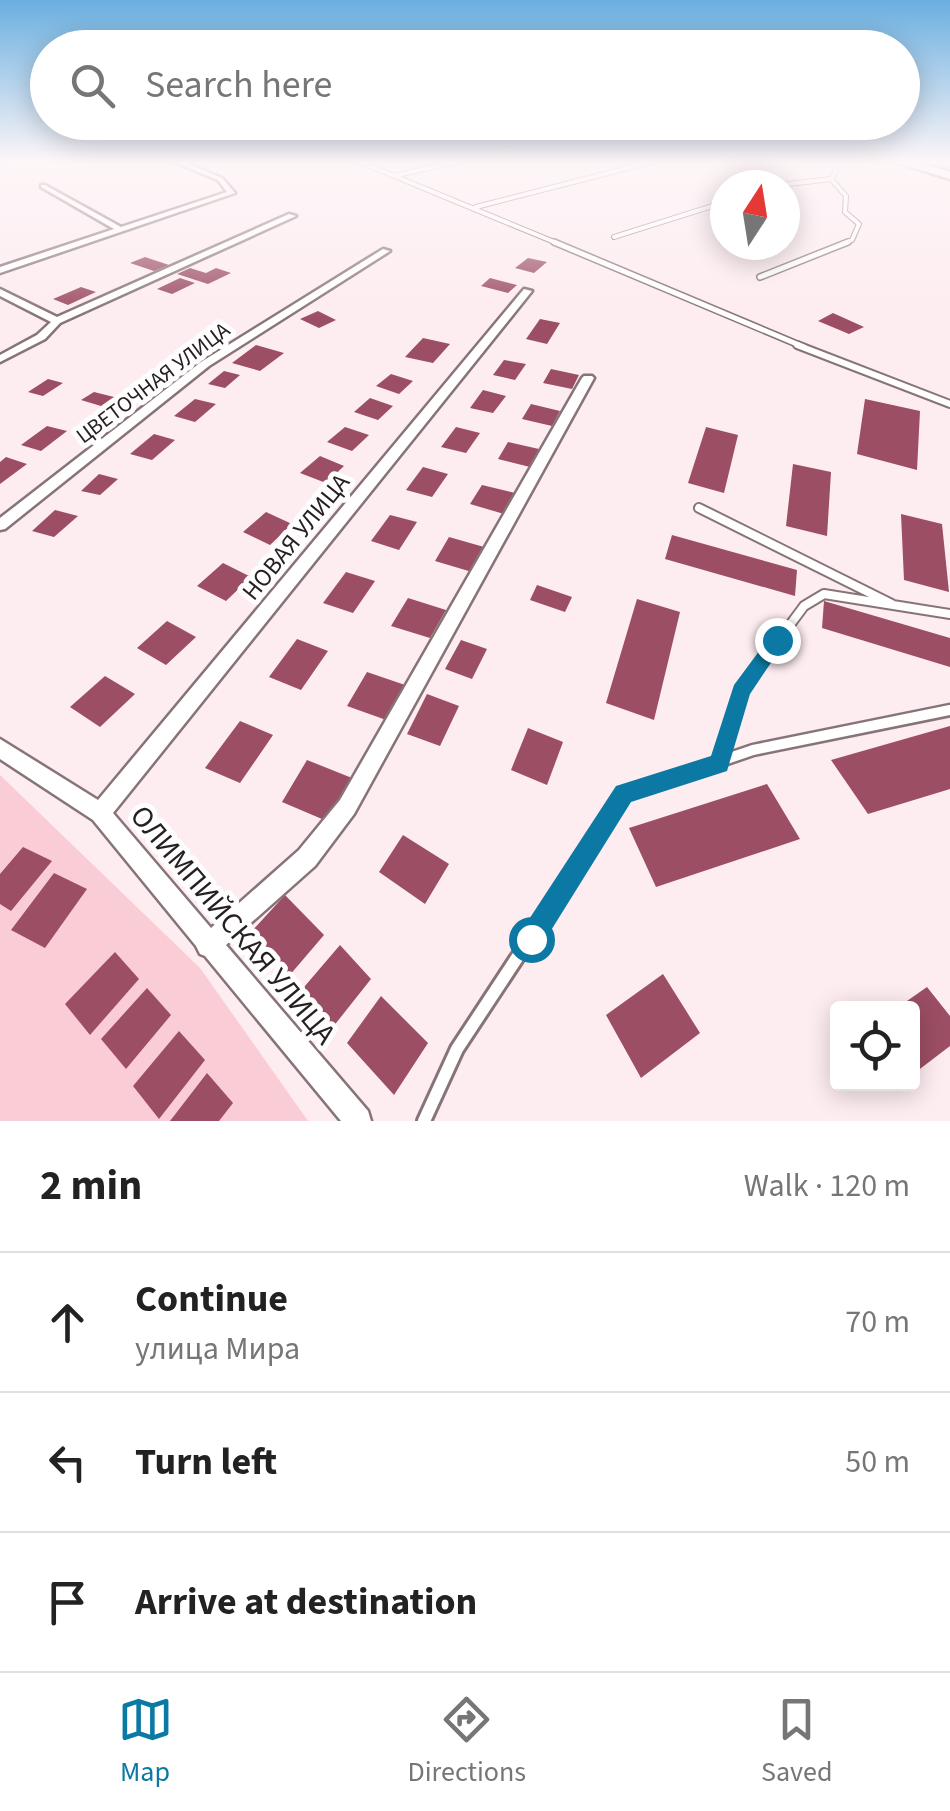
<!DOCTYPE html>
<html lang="en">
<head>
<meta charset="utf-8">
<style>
	:root { --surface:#fff; --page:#f6f6f6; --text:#222; --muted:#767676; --line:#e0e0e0; --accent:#0b79a3 }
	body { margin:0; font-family:"Source Sans 3",sans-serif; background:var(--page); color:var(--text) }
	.controls { position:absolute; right:30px; bottom:30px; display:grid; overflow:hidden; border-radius:10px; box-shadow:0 5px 25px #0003 }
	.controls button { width:90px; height:90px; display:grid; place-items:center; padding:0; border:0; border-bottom:2px solid var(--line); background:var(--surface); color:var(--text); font:50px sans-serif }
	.compass { position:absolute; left:710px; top:170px; width:90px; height:90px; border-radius:50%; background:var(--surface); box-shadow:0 5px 25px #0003; rotate:12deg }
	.stop { position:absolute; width:30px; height:30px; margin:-22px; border:8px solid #0b79a3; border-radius:50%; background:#fff }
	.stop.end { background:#0b79a3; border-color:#fff; box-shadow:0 2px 10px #0008 }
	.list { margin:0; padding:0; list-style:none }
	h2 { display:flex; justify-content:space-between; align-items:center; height:130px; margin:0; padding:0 40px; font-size:42px }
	h2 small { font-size:32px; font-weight:400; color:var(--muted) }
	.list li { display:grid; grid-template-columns:65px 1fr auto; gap:30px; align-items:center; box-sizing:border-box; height:140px; padding:0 40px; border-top:2px solid var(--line) }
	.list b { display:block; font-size:38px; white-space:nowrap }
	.list p { margin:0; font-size:32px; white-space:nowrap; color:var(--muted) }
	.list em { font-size:32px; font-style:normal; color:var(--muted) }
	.icon { flex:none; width:55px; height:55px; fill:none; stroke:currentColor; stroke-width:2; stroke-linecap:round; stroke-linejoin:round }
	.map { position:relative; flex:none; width:950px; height:1121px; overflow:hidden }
	.search { position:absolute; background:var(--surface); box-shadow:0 5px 25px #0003; left:30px; right:30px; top:30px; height:110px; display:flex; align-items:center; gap:25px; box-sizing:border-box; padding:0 35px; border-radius:55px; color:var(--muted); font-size:38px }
	.sheet { height:550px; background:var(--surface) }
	nav { display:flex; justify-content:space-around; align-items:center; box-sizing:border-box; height:140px; border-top:2px solid var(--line); background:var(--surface); font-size:28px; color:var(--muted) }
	nav a { display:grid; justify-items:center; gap:5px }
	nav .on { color:var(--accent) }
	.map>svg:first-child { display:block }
	.green { fill:#faccd6 }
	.building { fill:#9c4e64 }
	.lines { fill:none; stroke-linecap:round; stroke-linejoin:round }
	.lane-far5-casing { stroke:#867477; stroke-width:6 }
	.lane-far4-casing { stroke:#867477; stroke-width:8 }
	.lane-far3-casing { stroke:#867477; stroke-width:10 }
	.lane-far2-casing { stroke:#867477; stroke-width:12 }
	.lane-far1-casing { stroke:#867477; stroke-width:15 }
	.lane-casing { stroke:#867477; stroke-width:18 }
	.street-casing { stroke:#867477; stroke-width:5 }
	.primary-casing { stroke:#867477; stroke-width:5 }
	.lane-far5 { stroke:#fff; stroke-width:4 }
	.lane-far4 { stroke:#fff; stroke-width:5 }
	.lane-far3 { stroke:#fff; stroke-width:6 }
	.lane-far2 { stroke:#fff; stroke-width:8 }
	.lane-far1 { stroke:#fff; stroke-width:10 }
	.lane { stroke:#fff; stroke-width:12 }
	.street { fill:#fff; fill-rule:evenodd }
	.primary { fill:#fff; fill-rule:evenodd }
	.route { fill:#0b79a3 }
	.labels { text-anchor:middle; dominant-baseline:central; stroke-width:10; stroke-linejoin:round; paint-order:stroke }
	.far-street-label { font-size:22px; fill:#261f21; stroke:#fefefe }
	.street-label { font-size:25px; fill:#261f21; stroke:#fefefe }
	.near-street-label { font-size:30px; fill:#261f21; stroke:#fefefe }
</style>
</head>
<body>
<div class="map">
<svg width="950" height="1121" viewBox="0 0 950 1121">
	<rect width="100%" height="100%" fill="#fdecf0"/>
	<path class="green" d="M0 775 200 968 308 1121H0Z"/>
	<path class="building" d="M145 257 169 265 154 271 130 263Z
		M528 258 547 262 534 273 515 268Z
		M190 268 206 273 216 268 231 273 208 284 177 274Z
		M180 278 195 283 172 294 157 289Z
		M490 278 517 285 508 293 481 286Z
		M81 287 96 292 68 305 53 299Z
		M318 311 336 320 319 328 300 319Z
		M833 313 864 327 849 334 818 321Z
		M540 319 560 323 547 344 526 339Z
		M423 338 450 344 433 363 405 357Z
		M256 345 284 353 260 371 232 363Z
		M504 360 526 364 515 380 493 375Z
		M551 369 579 375 572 389 543 383Z
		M224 371 240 375 225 388 208 384Z
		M391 374 413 381 399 394 376 386Z
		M48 379 63 383 43 396 28 392Z
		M483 390 506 396 493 413 470 408Z
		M94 392 114 397 101 406 81 400Z
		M370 398 393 406 378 420 354 412Z
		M195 399 216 404 195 422 174 416Z
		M865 399 920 411 917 470 857 454Z
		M531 404 560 411 552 426 522 419Z
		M47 426 67 431 41 451 21 445Z
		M345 427 369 435 352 451 327 442Z
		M456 427 480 433 466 453 441 447Z
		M706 427 738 435 724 493 688 483Z
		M154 434 175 440 152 460 130 454Z
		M508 442 539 449 530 467 498 459Z
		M320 456 344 466 326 483 300 473Z
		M6 457 27 464 0 484V462Z
		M793 464 831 472 827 536 786 526Z
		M423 467 448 474 432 497 406 490Z
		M99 474 118 479 100 495 81 491Z
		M482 485 515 493 504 514 470 504Z
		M55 510 78 516 54 537 32 531Z
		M266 512 292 524 270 545 243 532Z
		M901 514 942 524 949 592 904 580Z
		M390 515 417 522 399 550 371 541Z
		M672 535 797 570 795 596 665 559Z
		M449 537 484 547 472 572 435 561Z
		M223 563 251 577 226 601 197 586Z
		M346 572 375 581 353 613 323 603Z
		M537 585 572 597 565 612 530 600Z
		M408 598 446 610 430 638 391 626Z
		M637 599 680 612 654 720 606 703Z
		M824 601 950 638V667L822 628Z
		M167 621 196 637 166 665 137 648Z
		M297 639 328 651 301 690 269 677Z
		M461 640 487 649 472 679 445 669Z
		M367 672 408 686 389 721 347 706Z
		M105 676 135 694 100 727 70 707Z
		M427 694 459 706 440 746 407 734Z
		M240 721 273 735 240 783 205 768Z
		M950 726V789L868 814 831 760Z
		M528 728 563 742 547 785 511 770Z
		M307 760 352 778 329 822 282 802Z
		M767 784 800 839 656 887 629 828Z
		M403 835 449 864 425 904 379 872Z
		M23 847 52 861 11 911 0 904V874Z
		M54 873 87 889 45 948 11 930Z
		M285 895 324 935 289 976 250 933Z
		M340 945 371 979 325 1037 293 1000Z
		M115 952 139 979 90 1035 65 1004Z
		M663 974 700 1033 641 1078 606 1015Z
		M927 987 950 1016V1046L912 1075V1008H897Z
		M147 988 171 1015 126 1069 101 1039Z
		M381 996 428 1043 394 1095 347 1043Z
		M179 1031 205 1060 159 1119 133 1086Z
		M207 1073 233 1103 219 1121H170Z"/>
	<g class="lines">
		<defs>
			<path id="lane-far5" d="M358 161 559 244
				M393 176 461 161
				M831 179 846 196 845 212 859 224 852 240 842 244
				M780 185 831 179 836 171 832 161
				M476 207 655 161
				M614 237 725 202"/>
			<path id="lane-far4" d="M554 242 804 347
				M760 277 848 242"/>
			<path id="lane-far3" d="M797 345 950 404"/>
			<path id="lane-far2" d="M699 508 892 604
				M775 645 804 606 824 594 950 614"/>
			<path id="lane-far1" d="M719 764 741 691 777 642
				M584 855 624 794 753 750 950 710"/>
			<path id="lane" d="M424 1121 457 1049 586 853"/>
			<path id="street" d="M0 161H8L0 164Z
				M172 161H182L222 178 235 193 0 273V267L114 229 41 187V185H45L121 227 227 192 218 180Z
				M936 161 950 162V166L937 162Z
				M289 214 296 216 60 323 45 339 0 362V355L37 335 51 322 0 296V289L57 317Z
				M383 249 390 251 209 366 5 529 0 530V518L201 362Z
				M524 289 532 291 113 813 211 928 299 850 340 800 582 378 584 376H592L594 378 354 814 315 866 226 945 368 1111 371 1121H341L205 956 200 954 196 946 93 820 0 759V739L98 800Z"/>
			<path id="primary" d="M893 161H911L950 172V179Z"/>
		</defs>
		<use href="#lane-far5" class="lane-far5-casing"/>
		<use href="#lane-far4" class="lane-far4-casing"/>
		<use href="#lane-far3" class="lane-far3-casing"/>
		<use href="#lane-far2" class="lane-far2-casing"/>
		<use href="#lane-far1" class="lane-far1-casing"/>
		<use href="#lane" class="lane-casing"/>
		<use href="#street" class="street-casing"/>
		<use href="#primary" class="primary-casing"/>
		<use href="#lane-far5" class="lane-far5"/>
		<use href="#lane-far4" class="lane-far4"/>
		<use href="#lane-far3" class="lane-far3"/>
		<use href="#lane-far2" class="lane-far2"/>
		<use href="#lane-far1" class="lane-far1"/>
		<use href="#lane" class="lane"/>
		<use href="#street" class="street"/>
		<use href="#primary" class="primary"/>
	</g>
	<linearGradient id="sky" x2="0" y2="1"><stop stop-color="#6aafe0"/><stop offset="0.51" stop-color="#fef6f8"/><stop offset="1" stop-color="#fef6f8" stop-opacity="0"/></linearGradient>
	<rect width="950" height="318" fill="url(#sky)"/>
	<path class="route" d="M777 633 786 640 750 694 727 771 631 802 540 948 531 952 522 948 518 939 522 930 616 786 711 756 734 685 771 635Z"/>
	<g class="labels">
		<g class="far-street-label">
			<text transform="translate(153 383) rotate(-37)">ЦВЕТОЧНАЯ УЛИЦА</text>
		</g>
		<g class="street-label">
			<text transform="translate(296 537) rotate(-51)">НОВАЯ УЛИЦА</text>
		</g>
		<g class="near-street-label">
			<text transform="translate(233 925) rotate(50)">ОЛИМПИЙСКАЯ УЛИЦА</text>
		</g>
	</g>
</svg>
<div class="controls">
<button><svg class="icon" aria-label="locate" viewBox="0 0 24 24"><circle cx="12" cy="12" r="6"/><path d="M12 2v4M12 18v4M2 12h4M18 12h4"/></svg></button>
</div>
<svg class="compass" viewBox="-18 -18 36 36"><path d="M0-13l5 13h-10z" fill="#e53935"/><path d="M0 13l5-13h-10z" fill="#767676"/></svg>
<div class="stop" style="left:531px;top:939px"></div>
<div class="stop end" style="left:777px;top:640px"></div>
<div class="search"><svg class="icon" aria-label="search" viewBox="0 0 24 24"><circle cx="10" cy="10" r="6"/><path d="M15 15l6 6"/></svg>Search here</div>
</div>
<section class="sheet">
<h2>2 min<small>Walk · 120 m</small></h2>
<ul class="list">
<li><svg class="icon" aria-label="ahead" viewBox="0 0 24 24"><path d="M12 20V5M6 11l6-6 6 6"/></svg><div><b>Continue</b><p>улица Мира</p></div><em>70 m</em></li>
<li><svg class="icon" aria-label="left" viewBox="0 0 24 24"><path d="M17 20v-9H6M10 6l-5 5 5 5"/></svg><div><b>Turn left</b></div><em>50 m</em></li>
<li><svg class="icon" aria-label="arrive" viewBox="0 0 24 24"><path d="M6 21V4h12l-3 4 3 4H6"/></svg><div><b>Arrive at destination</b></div></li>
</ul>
</section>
<nav>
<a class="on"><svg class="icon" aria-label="map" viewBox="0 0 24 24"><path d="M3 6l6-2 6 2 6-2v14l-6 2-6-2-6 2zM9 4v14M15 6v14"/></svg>Map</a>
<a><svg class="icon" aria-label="directions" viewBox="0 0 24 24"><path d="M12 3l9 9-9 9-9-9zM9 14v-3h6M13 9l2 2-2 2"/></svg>Directions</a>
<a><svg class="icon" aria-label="saved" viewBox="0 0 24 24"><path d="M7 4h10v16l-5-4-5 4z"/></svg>Saved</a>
</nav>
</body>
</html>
